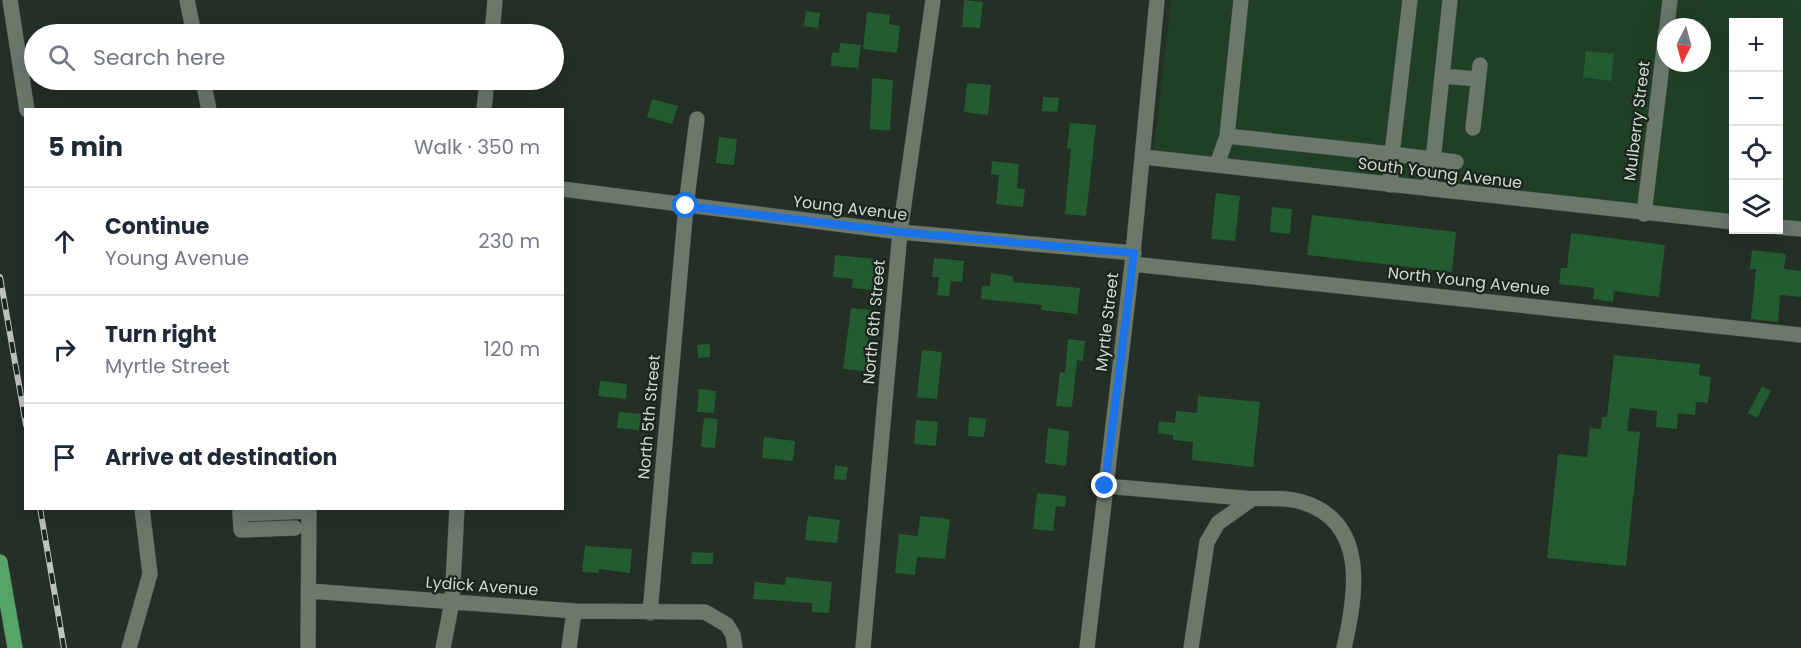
<!DOCTYPE html>
<html lang="en">
<head>
<meta charset="utf-8">
<style>
	:root { --surface:#fff; --page:#f6f6f7; --text:#1f2937; --muted:#747a83; --line:#e0e1e3 }
	body { margin:0; font-family:Poppins,sans-serif; background:var(--page); color:var(--text) }
	.controls { position:absolute; right:18px; top:18px; display:grid; overflow:hidden; border-radius:0px; box-shadow:0 6px 24px #0002 }
	.controls button { width:54px; height:54px; display:grid; place-items:center; padding:0; border:0; border-bottom:2px solid var(--line); background:var(--surface); color:var(--text); font:30px sans-serif }
	.compass { position:absolute; left:1657px; top:18px; width:54px; height:54px; border-radius:50%; background:var(--surface); box-shadow:0 6px 24px #0002; rotate:186deg }
	.stop { position:absolute; width:18px; height:18px; margin:-14px; border:4px solid #1a73e8; border-radius:50%; background:#fff }
	.stop.end { background:#1a73e8; border-color:#fff; box-shadow:0 2px 6px #0008 }
	.list { margin:0; padding:0; list-style:none }
	h2 { display:flex; justify-content:space-between; align-items:center; height:78px; margin:0; padding:0 24px; font-size:26px }
	h2 small { font-size:20px; font-weight:400; color:var(--muted) }
	.list li { display:grid; grid-template-columns:39px 1fr auto; gap:18px; align-items:center; box-sizing:border-box; height:108px; padding:0 24px; border-top:2px solid var(--line) }
	.list b { display:block; font-size:22px; white-space:nowrap }
	.list p { margin:0; font-size:20px; white-space:nowrap; color:var(--muted) }
	.list em { font-size:20px; font-style:normal; color:var(--muted) }
	.icon { flex:none; width:33px; height:33px; fill:none; stroke:currentColor; stroke-width:2; stroke-linecap:round; stroke-linejoin:round }
	.map { position:relative; flex:none; width:1801px; height:648px; overflow:hidden }
	.search { position:absolute; background:var(--surface); box-shadow:0 6px 24px #0002; left:24px; top:24px; width:540px; height:66px; display:flex; align-items:center; gap:15px; box-sizing:border-box; padding:0 21px; border-radius:33px; color:var(--muted); font-size:22px }
	.panel { position:absolute; background:var(--surface); box-shadow:0 6px 24px #0002; left:24px; top:108px; width:540px; height:402px; border-radius:0px }
	.map>svg:first-child { display:block }
	.green { fill:#204026; fill-rule:evenodd }
	.building { fill:#225c30 }
	.lines { fill:none; stroke-linecap:round; stroke-linejoin:round }
	.minor-casing { stroke:#434d45; stroke-width:16 }
	.major-casing { stroke:#434d45; stroke-width:16 }
	.minor { stroke:#6b786c; stroke-width:15 }
	.major { stroke:#55a468; stroke-width:15 }
	.rail-casing { stroke:#bdc4be; stroke-width:6 }
	.rail { stroke:#1a251c; stroke-width:4; stroke-dasharray:11; stroke-linecap:butt }
	.route { stroke:#1a73e8; stroke-width:8 }
	.labels { text-anchor:middle; dominant-baseline:central; stroke-width:4.5; stroke-linejoin:round; paint-order:stroke }
	.street-label { font-size:16px; fill:#d1d8d2; stroke:#1a251c }
</style>
</head>
<body>
<div class="map">
<svg width="1801" height="648" viewBox="0 0 1801 648">
	<rect width="100%" height="100%" fill="#242f25"/>
	<path class="green" d="M1171 0H1801V227L1779 225 1778 22H1734L1733 220 1153 158ZM1666 27H1702V63H1666Z"/>
	<path class="building" d="M964 0 983 2 980 28 962 27Z
		M806 11 820 13 818 28 804 26Z
		M867 12 890 15 889 24 900 26 897 53 863 49Z
		M840 43 861 45 858 68 831 66 832 52 839 53Z
		M1586 51 1614 54 1611 81 1583 77Z
		M872 78 893 80 890 131 870 129Z
		M967 83 991 85 988 115 964 112Z
		M1043 97 1059 98 1057 112 1042 111Z
		M652 99 678 106 672 124 647 117Z
		M1070 123 1096 125 1086 216 1065 214 1071 149 1067 148Z
		M719 137 737 139 734 165 716 163Z
		M992 161 1019 164 1017 188 1025 189 1023 207 996 204 999 175 991 174Z
		M1216 193 1240 196 1235 241 1211 239Z
		M1272 207 1292 209 1290 234 1270 232Z
		M1312 215 1456 232 1452 272 1307 255Z
		M1571 233 1665 245 1659 297 1614 291 1613 302 1593 299 1594 288 1559 284 1561 268H1567Z
		M1752 250 1786 254 1784 269 1801 271V297L1780 295 1778 322 1751 319 1756 269H1750Z
		M835 255 876 259 872 290 852 288 853 279 833 277Z
		M934 258 964 261 962 282 951 281 949 296 937 295 939 277H932Z
		M991 273 1013 276V282L1080 288 1077 314 1041 310 1042 305 981 299 982 286H990Z
		M851 308 871 310 865 371 843 369Z
		M1068 339 1085 341 1083 361 1077 360 1072 407 1056 406 1060 372 1065 373Z
		M710 344V357L698 358 697 345Z
		M922 350 942 352 937 399 917 397Z
		M1614 355 1700 364 1699 375 1711 377 1708 403 1696 402 1695 415 1678 413 1677 429 1656 427 1657 411 1630 408 1627 431 1640 432 1626 566 1547 558 1558 454 1587 457 1590 428 1601 429 1602 417H1607Z
		M600 381 627 384 626 399 598 396Z
		M1762 386 1771 391 1757 418 1748 413Z
		M699 389 716 391 714 413 697 412Z
		M1198 396 1260 402 1253 467 1192 460 1193 442 1173 440V435L1158 433 1159 421 1175 423 1176 411 1197 413Z
		M619 412 641 414 639 430 617 428Z
		M969 417 986 419 984 437 968 436Z
		M704 418 718 419 715 448 701 447Z
		M916 420 938 422 936 446 914 444Z
		M1048 428 1069 431 1066 466 1045 463Z
		M764 437 795 441 793 461 762 458Z
		M835 465 848 467 846 480 834 479Z
		M1037 493 1066 496 1065 507 1056 506 1053 531 1033 529Z
		M808 516 840 520 837 543 805 540Z
		M920 516 950 519 945 559 917 557 915 575 895 573 899 534 918 536Z
		M585 546 632 549 630 573 599 569V573L582 572Z
		M692 552 713 553V564H691Z
		M786 577 832 582 829 613 812 612V603L753 599 755 582 785 585Z"/>
	<g class="lines">
		<defs>
			<path id="minor" d="M10 0 27 110
				M187 0 194 34
				M1410 0 1392 154 1456 162
				M1667 27 1670 0
				M492 34 495 0
				M1442 76 1450 0
				M203 80 209 110
				M484 110 487 80
				M1473 128 1480 65
				M1227 136 1241 0
				M1144 157 1734 222
				M1217 165 1227 136 1392 154 1390 185
				M562 189 900 232 1134 253
				M1430 189 1442 76 1478 79
				M1644 214 1666 31
				M1778 227 1801 229
				M1132 264 1801 335
				M1105 486C1151 490 1197 494 1243 498 1263 500 1283 496 1302 502 1369 522 1356 596 1344 648
				M240 508V514L309 511
				M240 514 241 530 295 528
				M310 591 574 611 705 612 727 625 733 635 735 648
				M650 613 686 206 697 119
				M129 648 150 574 142 508
				M308 648 309 508
				M443 648 452 602 457 508
				M569 648 574 611
				M863 648 900 232 933 0
				M1087 648 1132 264 1157 0
				M1191 648 1207 542 1218 523 1252 499"/>
			<path id="major" d="M0 562 15 648"/>
		</defs>
		<use href="#minor" class="minor-casing"/>
		<use href="#major" class="major-casing"/>
		<use href="#minor" class="minor"/>
		<use href="#major" class="major"/>
		<defs>
			<path id="rail" d="M0 277 26 425
				M40 508 64 648"/>
		</defs>
		<use href="#rail" class="rail-casing"/>
		<use href="#rail" class="rail"/>
	</g>
	<g class="lines">
		<path class="route" d="M686 206 900 232 1134 253 1105 486"/>
	</g>
	<g class="labels">
		<g class="street-label">
			<text transform="translate(1637 121) rotate(-83)">Mulberry Street</text>
			<text transform="translate(1440 173) rotate(7)">South Young Avenue</text>
			<text transform="translate(850 208) rotate(7)">Young Avenue</text>
			<text transform="translate(1469 281) rotate(6)">North Young Avenue</text>
			<text transform="translate(874 322) rotate(-85)">North 6th Street</text>
			<text transform="translate(1107 322) rotate(-83)">Myrtle Street</text>
			<text transform="translate(649 417) rotate(-85)">North 5th Street</text>
			<text transform="translate(482 586) rotate(4)">Lydick Avenue</text>
		</g>
	</g>
</svg>
<div class="controls">
<button>+</button>
<button>−</button>
<button><svg class="icon" aria-label="locate" viewBox="0 0 24 24"><circle cx="12" cy="12" r="6"/><path d="M12 2v4M12 18v4M2 12h4M18 12h4"/></svg></button>
<button><svg class="icon" aria-label="layers" viewBox="0 0 24 24"><path d="M12 4l9 5-9 5-9-5zM3 14l9 5 9-5"/></svg></button>
</div>
<svg class="compass" viewBox="-18 -18 36 36"><path d="M0-13l5 13h-10z" fill="#e53935"/><path d="M0 13l5-13h-10z" fill="#747a83"/></svg>
<div class="stop" style="left:686px;top:206px"></div>
<div class="stop end" style="left:1105px;top:486px"></div>
<div class="search"><svg class="icon" aria-label="search" viewBox="0 0 24 24"><circle cx="10" cy="10" r="6"/><path d="M15 15l6 6"/></svg>Search here</div>
<section class="panel">
<h2>5 min<small>Walk · 350 m</small></h2>
<ul class="list">
<li><svg class="icon" aria-label="ahead" viewBox="0 0 24 24"><path d="M12 20V5M6 11l6-6 6 6"/></svg><div><b>Continue</b><p>Young Avenue</p></div><em>230 m</em></li>
<li><svg class="icon" aria-label="right" viewBox="0 0 24 24"><path d="M7 20v-9h11M14 6l5 5-5 5"/></svg><div><b>Turn right</b><p>Myrtle Street</p></div><em>120 m</em></li>
<li><svg class="icon" aria-label="arrive" viewBox="0 0 24 24"><path d="M6 21V4h12l-3 4 3 4H6"/></svg><div><b>Arrive at destination</b></div></li>
</ul>
</section>
</div>
</body>
</html>
